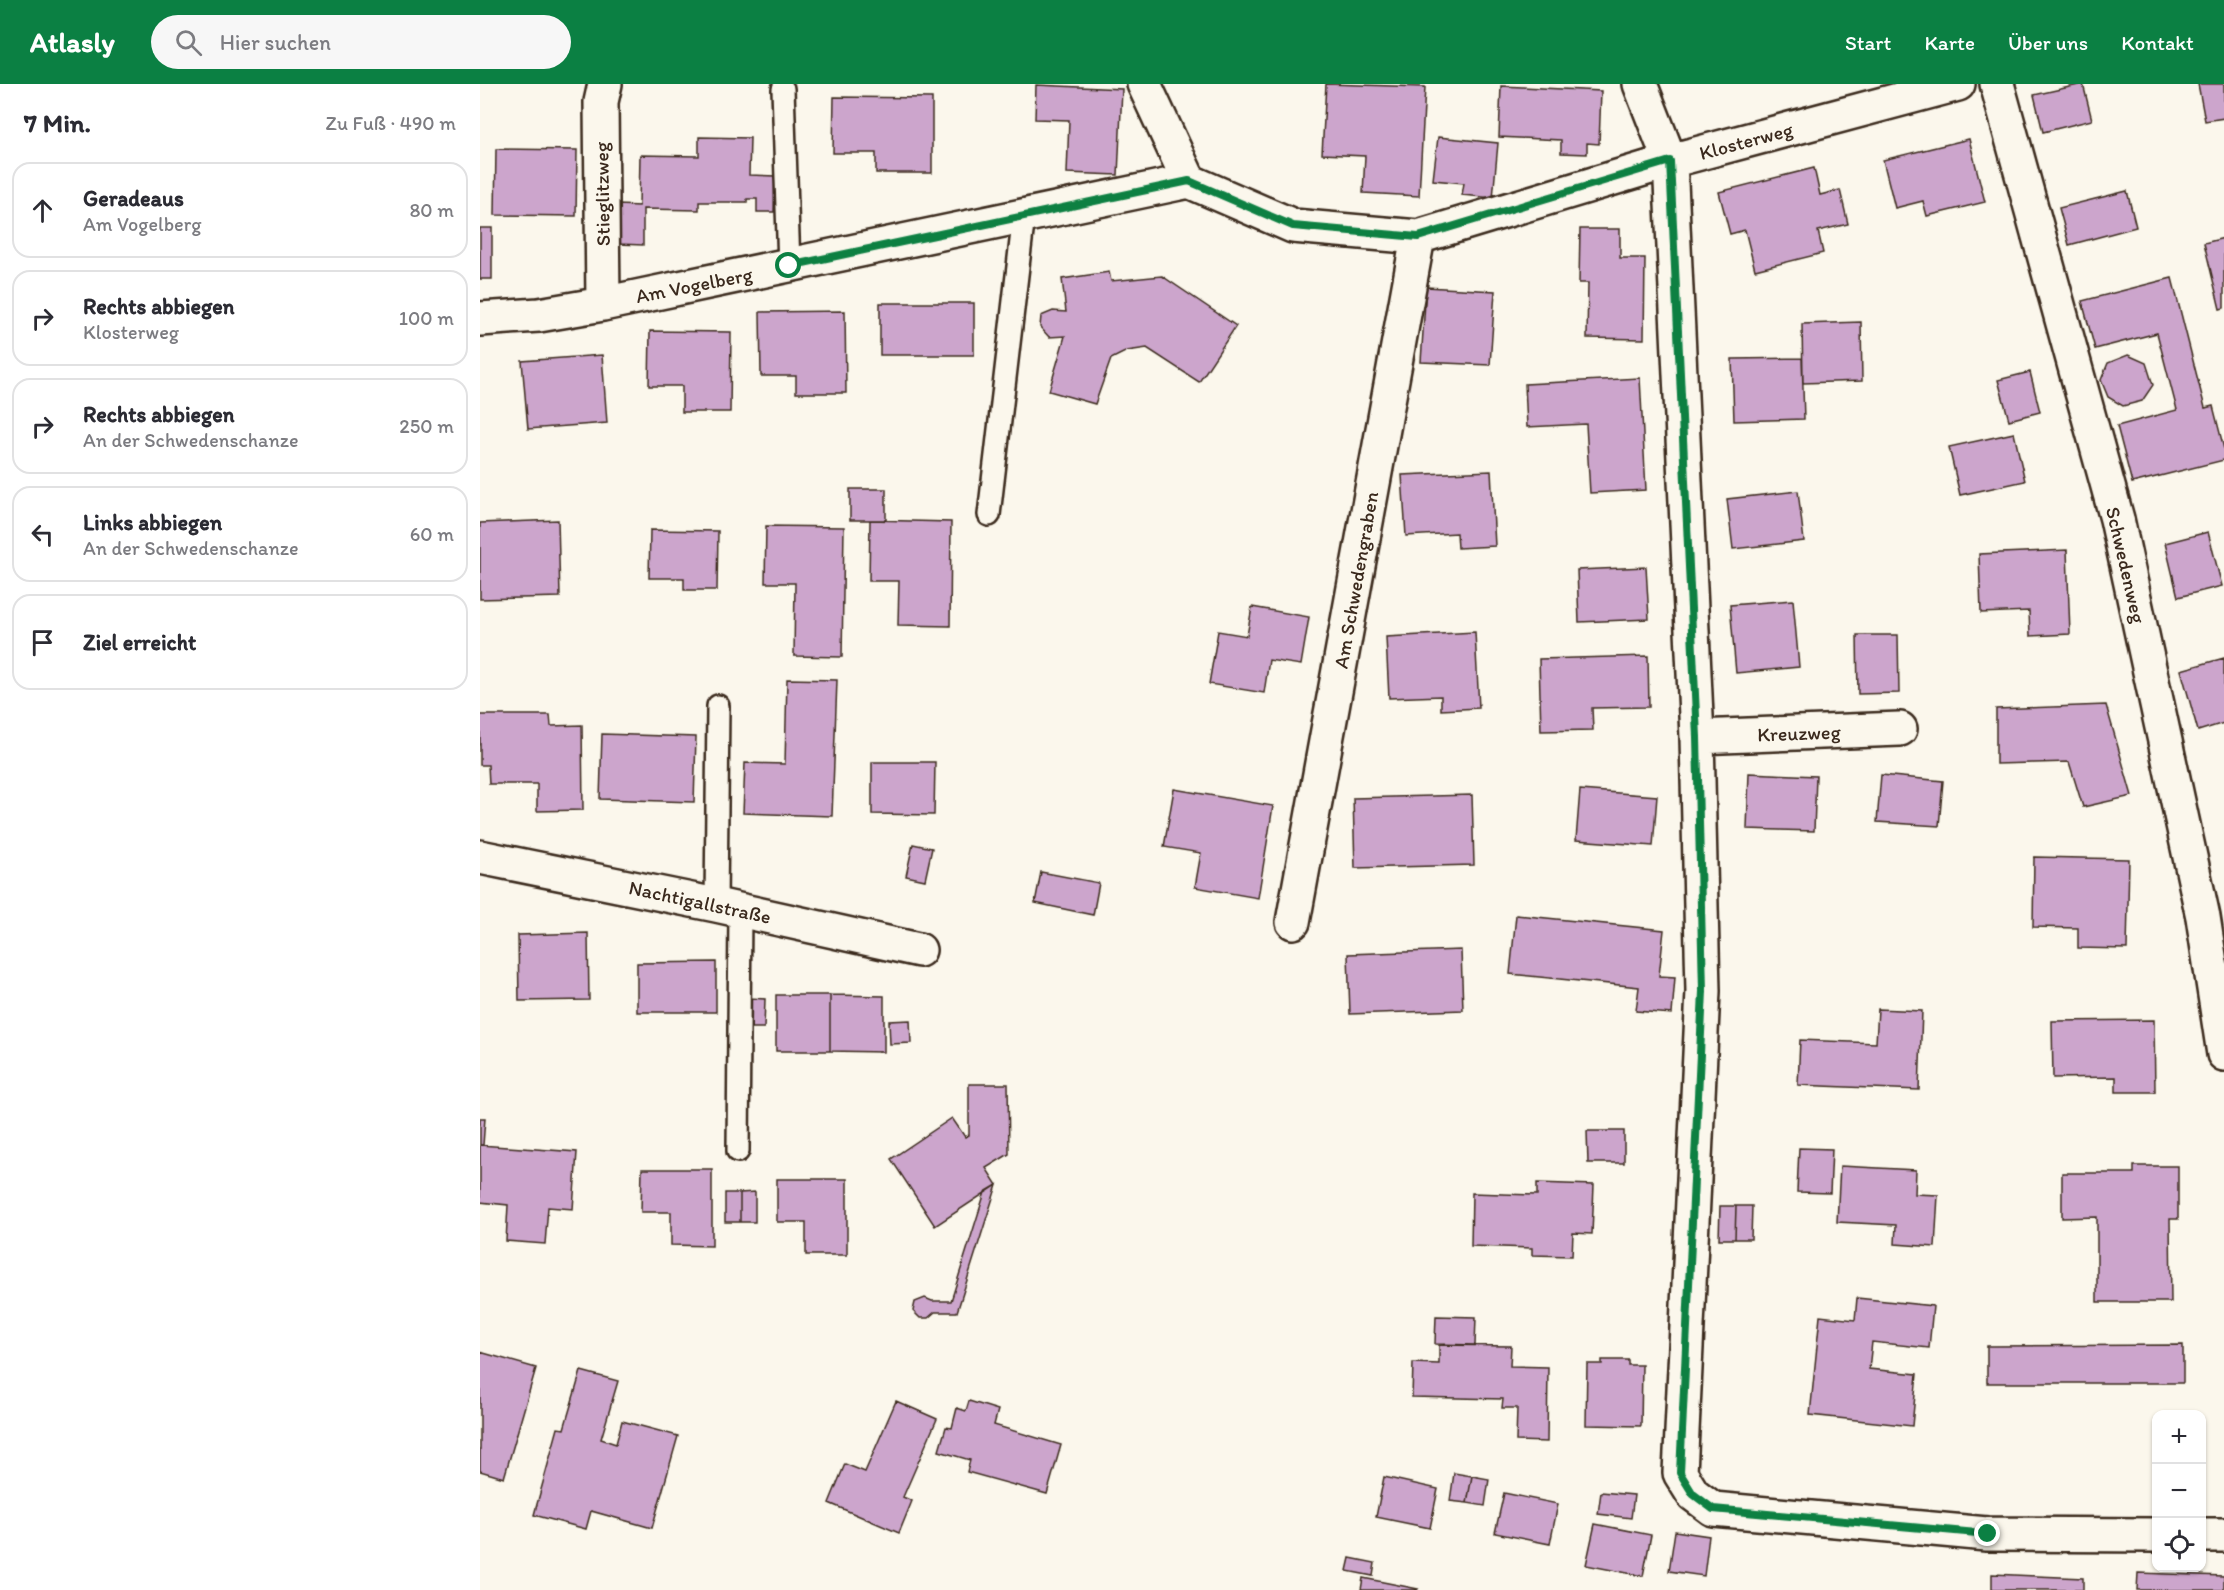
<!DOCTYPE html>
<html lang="de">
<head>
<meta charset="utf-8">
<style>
	:root { --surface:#fff; --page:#f7f7f7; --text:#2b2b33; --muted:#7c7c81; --line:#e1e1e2; --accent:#0b8043 }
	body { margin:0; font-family:Itim,sans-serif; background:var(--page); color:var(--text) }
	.controls { position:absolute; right:18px; bottom:18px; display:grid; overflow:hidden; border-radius:12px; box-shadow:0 2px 4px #0004 }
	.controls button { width:54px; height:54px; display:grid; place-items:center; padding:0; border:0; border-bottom:2px solid var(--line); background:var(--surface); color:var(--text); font:30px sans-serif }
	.stop { position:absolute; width:18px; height:18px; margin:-14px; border:4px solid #0b8043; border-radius:50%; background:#fff }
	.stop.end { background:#0b8043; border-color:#fff; box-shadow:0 2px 6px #0008 }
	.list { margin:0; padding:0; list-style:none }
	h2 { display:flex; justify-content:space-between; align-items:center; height:78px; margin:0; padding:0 24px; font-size:26px }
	h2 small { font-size:20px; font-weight:400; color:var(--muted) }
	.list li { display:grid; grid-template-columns:39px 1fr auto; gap:18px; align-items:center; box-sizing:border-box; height:96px; margin:0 12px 12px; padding:0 12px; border:2px solid var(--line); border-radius:18px }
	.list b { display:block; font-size:22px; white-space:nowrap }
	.list p { margin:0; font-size:20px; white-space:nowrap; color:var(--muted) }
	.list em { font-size:20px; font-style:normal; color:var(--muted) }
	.icon { flex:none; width:33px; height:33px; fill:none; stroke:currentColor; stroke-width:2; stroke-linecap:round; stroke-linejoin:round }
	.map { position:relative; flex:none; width:1744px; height:1506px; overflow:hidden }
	header { display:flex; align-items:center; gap:36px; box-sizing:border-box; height:84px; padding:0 30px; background:var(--accent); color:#fff }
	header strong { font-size:28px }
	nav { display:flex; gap:33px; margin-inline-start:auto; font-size:21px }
	.search { width:420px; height:54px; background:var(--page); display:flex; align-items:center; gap:15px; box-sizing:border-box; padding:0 21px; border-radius:33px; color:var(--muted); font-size:22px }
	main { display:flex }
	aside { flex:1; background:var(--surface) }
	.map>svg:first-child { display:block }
	.building { fill:#cca5cc; stroke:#3b2a1e; stroke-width:1.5 }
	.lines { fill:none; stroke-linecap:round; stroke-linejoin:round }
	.service-casing { stroke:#3b2a1e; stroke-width:26 }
	.minor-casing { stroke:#3b2a1e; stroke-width:38 }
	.service { stroke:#fbf7ec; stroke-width:21 }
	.minor { stroke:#fbf7ec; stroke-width:33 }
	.route { stroke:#0b8043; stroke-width:8 }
	.labels { text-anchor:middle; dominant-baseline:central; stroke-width:4.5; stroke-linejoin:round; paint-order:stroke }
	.street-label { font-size:20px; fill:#3b2a1e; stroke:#fbf7ec }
</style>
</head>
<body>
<header>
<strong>Atlasly</strong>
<div class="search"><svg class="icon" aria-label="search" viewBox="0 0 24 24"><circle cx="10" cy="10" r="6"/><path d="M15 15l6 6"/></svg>Hier suchen</div>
<nav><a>Start</a><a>Karte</a><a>Über uns</a><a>Kontakt</a></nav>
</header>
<main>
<aside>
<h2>7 Min.<small>Zu Fuß · 490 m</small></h2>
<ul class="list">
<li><svg class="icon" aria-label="ahead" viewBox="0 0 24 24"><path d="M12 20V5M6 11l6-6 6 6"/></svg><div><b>Geradeaus</b><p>Am Vogelberg</p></div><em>80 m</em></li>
<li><svg class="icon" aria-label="right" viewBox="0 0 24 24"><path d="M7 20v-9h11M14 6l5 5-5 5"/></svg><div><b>Rechts abbiegen</b><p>Klosterweg</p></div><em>100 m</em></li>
<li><svg class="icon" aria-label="right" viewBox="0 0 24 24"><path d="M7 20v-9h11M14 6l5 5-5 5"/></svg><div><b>Rechts abbiegen</b><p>An der Schwedenschanze</p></div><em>250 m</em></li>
<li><svg class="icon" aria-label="left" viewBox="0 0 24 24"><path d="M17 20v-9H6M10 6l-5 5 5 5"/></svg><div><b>Links abbiegen</b><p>An der Schwedenschanze</p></div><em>60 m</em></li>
<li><svg class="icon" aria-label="arrive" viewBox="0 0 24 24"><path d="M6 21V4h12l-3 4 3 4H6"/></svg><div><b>Ziel erreicht</b></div></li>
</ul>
</aside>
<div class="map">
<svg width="1744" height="1506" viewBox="0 0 1744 1506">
	<rect width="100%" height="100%" fill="#fbf7ec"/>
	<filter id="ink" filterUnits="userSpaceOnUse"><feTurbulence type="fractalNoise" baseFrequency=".0167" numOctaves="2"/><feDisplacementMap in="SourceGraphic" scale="12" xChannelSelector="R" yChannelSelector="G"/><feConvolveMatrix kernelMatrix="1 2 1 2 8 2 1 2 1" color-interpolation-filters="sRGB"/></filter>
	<g filter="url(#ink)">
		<path class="building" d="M846 0 945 3 939 112 883 109 885 72 842 70Z
			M1603 0 1612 36 1563 48 1554 11Z
			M1718 0H1744V34L1725 37Z
			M556 1 642 5 638 91 587 89 589 36 555 35Z
			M1021 2 1121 7 1119 60 1107 59V70L1081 69V56L1019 53Z
			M354 13 452 14V89H396V69H353Z
			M219 53 270 54 269 91 295 92 294 128H277V115H267V118H219V126L163 125V161L139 160V121L159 122 160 71 219 72Z
			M958 53 1018 59 1013 114 982 111 984 99 953 96Z
			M1489 55 1505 118 1447 132 1443 117 1415 124 1403 76Z
			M16 65 97 66 96 132 15 131Z
			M1334 84 1340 111 1360 106 1368 140 1338 147 1343 169 1275 186 1265 146 1250 150 1239 108Z
			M1647 107 1656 143 1589 161 1579 124Z
			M0 144H12V195H0Z
			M1100 145H1140V174H1165L1164 255 1107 254 1108 199H1099Z
			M1744 154V224L1740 225 1724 159Z
			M629 188 631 197 682 192 756 242 719 298 667 264 647 267 631 275 615 320 569 307 585 252 569 253 560 243 561 232 573 227 586 228 582 195Z
			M1692 194 1725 324 1733 322 1744 365V376L1652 399 1637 342 1697 326 1677 249 1615 265 1602 217Z
			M946 203 1015 207 1010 281 941 278Z
			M400 219H494V271H400Z
			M365 227 366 309H316V292H281L280 228Z
			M1381 238 1382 297 1323 299 1322 240Z
			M170 247 251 248 250 328H202V302H169Z
			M122 271 127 339 48 345 42 277Z
			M1648 271 1666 279 1673 301 1662 317 1643 322 1628 313 1621 296 1628 279Z
			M1322 274 1324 335 1254 337 1252 275Z
			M1550 288 1560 328 1529 336 1518 296Z
			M1160 294 1166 406 1110 409 1106 340 1047 343 1045 300Z
			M1534 349 1545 397 1480 411 1469 363Z
			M1011 387 1015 462 978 464 977 449 926 452 922 391Z
			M370 405H406V436H370Z
			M1318 407 1324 457 1253 465 1247 415Z
			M78 436 80 513 0 515V439Z
			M390 436 471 438 470 542 418 541 419 497H389Z
			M286 442 364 443 362 573 314 572 315 499H285Z
			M170 446 238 447 237 506H204V494H169Z
			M1728 448 1742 502 1698 513 1685 459Z
			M1587 466 1590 550 1550 552 1549 527 1501 529 1499 470Z
			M1166 483 1169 535 1099 538 1097 486Z
			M1313 516 1319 583 1256 589 1250 521Z
			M772 523 829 533 821 581 789 576 784 609 729 600 738 547 767 552Z
			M995 548 999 624 961 626V612L909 614 906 553Z
			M1377 551H1418L1419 609 1378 610Z
			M1168 572 1169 623 1112 624 1113 646 1061 647 1059 575Z
			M1744 574V639L1718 647 1701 586Z
			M307 595 357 596 352 732 263 729 265 679 305 680Z
			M1626 621 1652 712 1603 723 1589 678 1516 680V625Z
			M0 631H70L71 642 102 641 103 726 57 727V700H9L8 681H0Z
			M122 650 216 653 214 718 120 715Z
			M392 678H455L454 731 392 730Z
			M1269 689 1336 692 1334 747 1267 745Z
			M1401 691 1463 697 1459 742 1397 738Z
			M694 705 793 722 778 814 715 803 721 769 684 763Z
			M1100 706 1177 712 1173 762 1096 756Z
			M992 711 994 781 875 784 873 714Z
			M433 760 452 764 445 796 426 792Z
			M1554 773 1649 775 1647 865 1598 864V844L1553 843Z
			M561 788 619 799 613 831 555 819Z
			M1036 831 1184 846 1179 892 1195 893 1192 930 1156 927 1159 903 1030 890Z
			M108 849 109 916 39 917 38 851Z
			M981 866 983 926 870 930 868 870Z
			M236 878V928H157V879Z
			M296 911H350V967H296Z
			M350 911 404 912V968L350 967Z
			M269 914 285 915 284 944H268Z
			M1398 925 1442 927 1439 1006 1318 1001 1320 956 1396 959Z
			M430 936 431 959 410 960 409 937Z
			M1674 936 1675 1008H1636V993L1573 994 1572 937Z
			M489 1000H528L529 1070 506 1084 517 1101 455 1142 411 1075 472 1034 485 1053 489 1051Z
			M0 1034H5L3 1061H0Z
			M1107 1047H1144V1079H1108Z
			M0 1061 97 1068 93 1125 68 1123 65 1160 26 1157 28 1121 0 1118Z
			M1319 1064 1352 1065 1350 1109 1317 1108Z
			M1360 1082 1436 1086 1435 1110 1458 1111 1455 1163 1415 1160 1416 1141 1357 1138Z
			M1654 1082H1698V1135H1690L1691 1218H1617V1133L1582 1134V1089H1654Z
			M162 1085H232V1162L191 1161V1128H161Z
			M297 1095H367V1171H326V1138H297Z
			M1057 1099 1114 1101 1112 1150 1093 1149 1092 1172 1052 1171V1164L991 1162 992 1109 1057 1111Z
			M517 1101 477 1228H455L448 1234H440L433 1227 435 1218 445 1214 452 1217H471L505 1108Z
			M275 1108V1138H260V1109Z
			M245 1109H260V1138H245Z
			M1240 1122H1256L1255 1155H1239Z
			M1256 1122H1272L1271 1155H1255Z
			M1377 1214 1453 1222 1449 1264 1392 1258 1389 1285 1437 1290 1432 1342 1330 1331 1340 1232 1375 1236Z
			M956 1232 996 1233 995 1261 955 1260Z
			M959 1261 1031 1262 1030 1282 1068 1283 1067 1358 1036 1357 1037 1324H1022L1023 1315 932 1313 933 1279 959 1280Z
			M1703 1261V1299H1507V1262Z
			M0 1268 56 1284 24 1394 0 1387Z
			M1122 1276H1148V1281H1162L1161 1342 1106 1341 1107 1280H1122Z
			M101 1287 138 1297 121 1355 136 1360 142 1337 198 1352 172 1444 111 1427 106 1445 54 1431 78 1344 84 1345Z
			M416 1317 457 1335 423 1413 432 1417 419 1449 349 1419 365 1380 385 1388Z
			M489 1317 518 1326 514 1341 581 1361 567 1410 487 1388 490 1376 459 1367 466 1343 472 1344 477 1324 486 1327Z
			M974 1389 992 1392 987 1419 970 1417Z
			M992 1392 1009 1395 1005 1422 987 1419Z
			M904 1393 958 1405 950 1444 896 1433Z
			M1121 1408 1154 1411 1151 1434 1118 1430Z
			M1024 1409 1078 1420 1070 1460 1015 1449Z
			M1115 1440 1171 1451 1163 1492 1106 1481Z
			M1195 1447 1229 1452 1224 1492 1189 1487Z
			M870 1474 895 1479 893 1492 867 1487Z
			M1658 1489 1744 1492V1506H1657Z
			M1512 1490 1603 1494V1506H1512Z
			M883 1494 938 1505 937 1506H881Z"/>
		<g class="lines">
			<defs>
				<path id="service" d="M303 5 309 182
					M509 431 544 131
					M236 821 238 622
					M258 1067 260 827"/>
				<path id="minor" d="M664 0 709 97 813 142 938 153 1190 77 1478 0
					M1160 0 1190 77 1217 653 1223 907 1200 1389 1213 1410 1233 1425 1507 1450 1676 1451
					M1517 0 1637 435 1723 833 1744 970
					M123 220 121 18 125 0
					M0 235 59 231 123 220 709 97
					M1217 653 1420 645
					M0 773 236 821 439 866
					M813 838 938 153
					M1722 1451H1744"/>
			</defs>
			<use href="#service" class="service-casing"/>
			<use href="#minor" class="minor-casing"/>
			<use href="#service" class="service"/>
			<use href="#minor" class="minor"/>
		</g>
	</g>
	<g class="lines" filter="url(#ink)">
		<path class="route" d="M309 182 709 97 813 142 938 153 1190 77 1217 653 1223 907 1200 1389 1213 1410 1233 1425 1508 1450"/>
	</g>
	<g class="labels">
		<g class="street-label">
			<text transform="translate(1266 57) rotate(-15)">Klosterweg</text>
			<text transform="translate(122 110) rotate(-91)">Stieglitzweg</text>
			<text transform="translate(214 201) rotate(-11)">Am Vogelberg</text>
			<text transform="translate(1646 481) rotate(77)">Schwedenweg</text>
			<text transform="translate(876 496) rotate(-80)">Am Schwedengraben</text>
			<text transform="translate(1319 649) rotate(-2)">Kreuzweg</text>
			<text transform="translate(220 818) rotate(12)">Nachtigallstraße</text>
		</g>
	</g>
</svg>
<div class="controls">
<button>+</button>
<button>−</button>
<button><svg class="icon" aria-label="locate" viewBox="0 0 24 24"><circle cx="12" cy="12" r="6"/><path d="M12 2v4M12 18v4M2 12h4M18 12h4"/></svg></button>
</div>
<div class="stop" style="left:309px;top:182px"></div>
<div class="stop end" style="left:1508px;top:1450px"></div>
</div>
</main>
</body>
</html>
